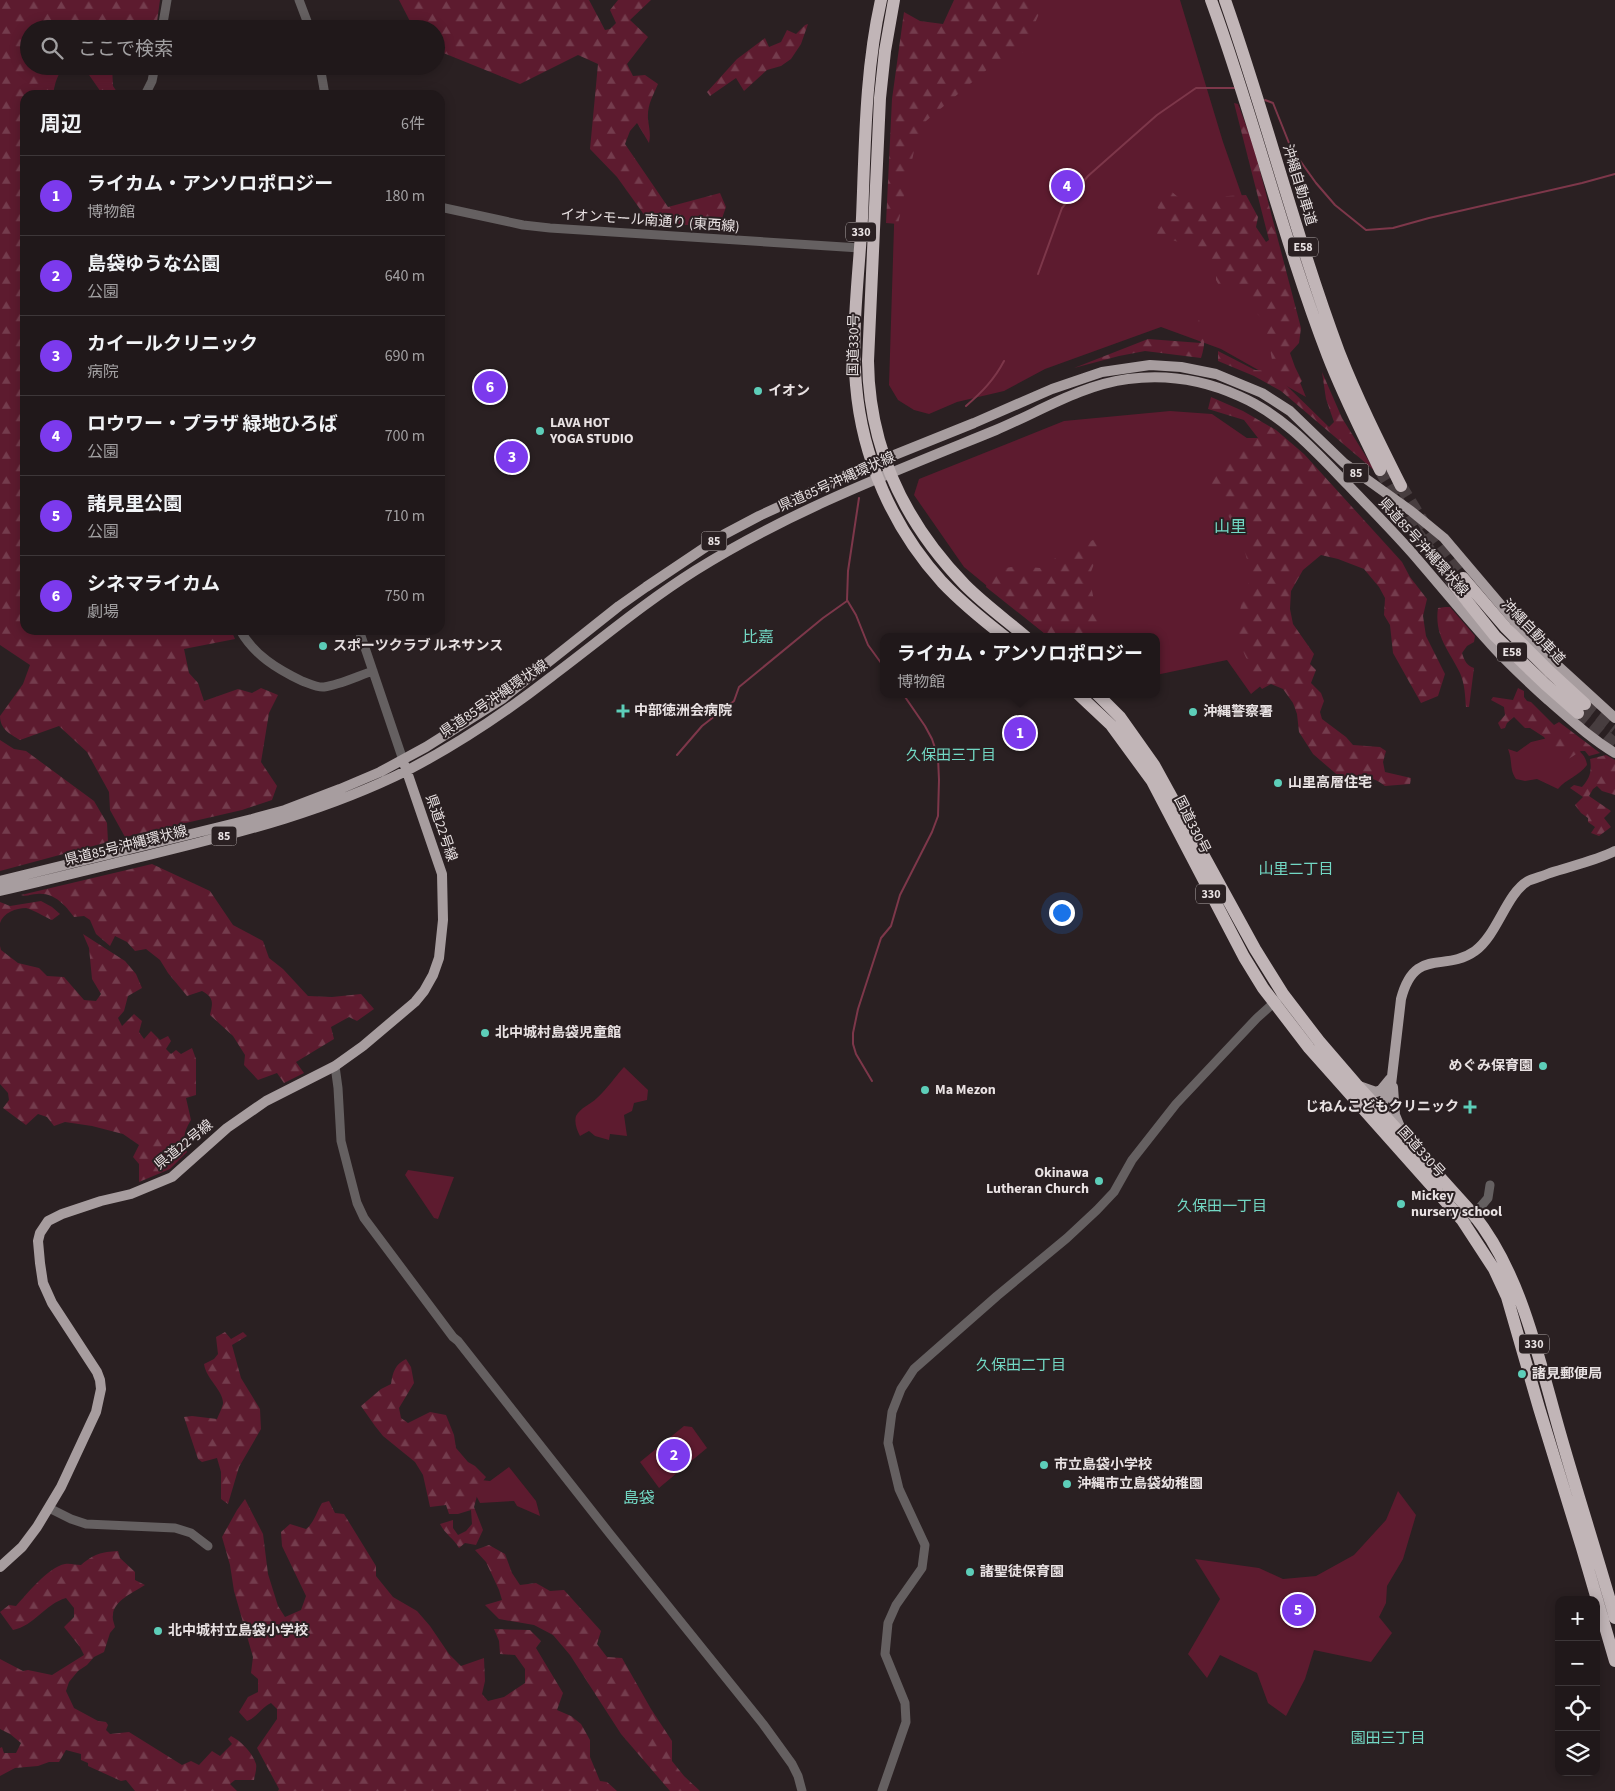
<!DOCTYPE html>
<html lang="ja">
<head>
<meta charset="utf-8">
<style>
	:root { --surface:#20181a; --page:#2d2527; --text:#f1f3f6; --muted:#a2a0a2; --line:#3d3739; --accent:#7c3aed }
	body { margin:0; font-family:"Source Sans 3","Noto Sans JP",sans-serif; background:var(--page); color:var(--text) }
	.controls { position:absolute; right:15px; bottom:15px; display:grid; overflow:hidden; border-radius:10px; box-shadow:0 2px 12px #0003 }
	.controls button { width:45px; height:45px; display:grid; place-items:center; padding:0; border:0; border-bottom:1px solid var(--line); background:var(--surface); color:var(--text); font:25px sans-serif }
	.you { position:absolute; left:1061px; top:912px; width:18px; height:18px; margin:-12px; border:4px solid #fff; border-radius:50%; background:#1a73e8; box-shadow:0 0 0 8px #1a73e833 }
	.badge { display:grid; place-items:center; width:32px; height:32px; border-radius:50%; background:var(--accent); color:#fff; font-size:16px; font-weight:700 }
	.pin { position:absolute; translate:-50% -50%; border:2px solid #fff; box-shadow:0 1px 5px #0006 }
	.popup { position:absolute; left:880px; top:633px; width:280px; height:65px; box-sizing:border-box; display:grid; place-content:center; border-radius:10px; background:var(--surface); filter:drop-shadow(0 1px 4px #0005); font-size:16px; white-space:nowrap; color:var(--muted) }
	.popup b { font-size:19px; color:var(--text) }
	.popup::after { content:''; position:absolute; left:50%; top:100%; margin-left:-10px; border:10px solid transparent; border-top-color:var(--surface) }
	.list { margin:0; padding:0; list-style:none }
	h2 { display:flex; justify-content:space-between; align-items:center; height:65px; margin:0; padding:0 20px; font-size:21px }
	h2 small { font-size:16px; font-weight:400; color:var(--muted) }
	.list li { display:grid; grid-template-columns:32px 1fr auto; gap:15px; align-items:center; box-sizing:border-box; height:80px; padding:0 20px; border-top:1px solid var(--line) }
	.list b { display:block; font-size:19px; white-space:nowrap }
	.list p { margin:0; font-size:16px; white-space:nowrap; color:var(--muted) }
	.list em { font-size:16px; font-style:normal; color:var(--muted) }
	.icon { flex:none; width:28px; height:28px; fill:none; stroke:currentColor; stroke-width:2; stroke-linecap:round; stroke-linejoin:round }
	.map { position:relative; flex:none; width:1615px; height:1791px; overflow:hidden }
	.search { position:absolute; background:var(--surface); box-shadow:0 2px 12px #0003; left:20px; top:20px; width:425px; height:55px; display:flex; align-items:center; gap:12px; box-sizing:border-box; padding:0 18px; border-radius:28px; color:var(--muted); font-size:19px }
	.panel { position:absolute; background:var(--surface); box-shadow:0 2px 12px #0003; left:20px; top:90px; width:425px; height:545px; border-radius:15px }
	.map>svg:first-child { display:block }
	.green { fill:#5d1b2f }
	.forest { fill:url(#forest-firs) }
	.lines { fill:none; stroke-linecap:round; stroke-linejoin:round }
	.stream { stroke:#7d374a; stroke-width:2 }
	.highway-tunnel { stroke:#473d3f; stroke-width:12; stroke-dasharray:12 6; stroke-linecap:butt }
	.minor { stroke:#656061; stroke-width:9 }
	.major { stroke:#a79d9f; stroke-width:10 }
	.highway { stroke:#c1b5b7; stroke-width:12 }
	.poi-dot { fill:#5dceb9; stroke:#2a2022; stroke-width:2 }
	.labels { text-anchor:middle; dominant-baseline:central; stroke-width:4; stroke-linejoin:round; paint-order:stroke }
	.shield { fill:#2a2022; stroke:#b0a8a9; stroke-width:1 }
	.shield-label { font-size:12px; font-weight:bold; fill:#e9e2e3 }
	.street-label { font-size:14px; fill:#e9e2e3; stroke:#2a2022 }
	.poi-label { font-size:14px; font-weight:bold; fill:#e9e2e3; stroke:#2a2022; text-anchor:start }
	.neighbourhood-label { font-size:15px; fill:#72d8c4; stroke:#2a2022 }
	.quarter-label { font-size:16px; fill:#72d8c4; stroke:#2a2022 }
</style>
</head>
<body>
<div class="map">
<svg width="1615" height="1791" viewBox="0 0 1615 1791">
	<defs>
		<pattern id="forest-firs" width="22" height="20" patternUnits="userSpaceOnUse" patternTransform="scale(1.25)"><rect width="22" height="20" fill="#5d1b2f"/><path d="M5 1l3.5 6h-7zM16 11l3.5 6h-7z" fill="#743c4d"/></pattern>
	</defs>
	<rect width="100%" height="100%" fill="#2a2022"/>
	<path class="green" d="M1013 0H1180L1223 142 1254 230 1282 338 1306 397 1221 349 1161 327 1045 369 1004 391 957 402 929 414 914 410 898 400 889 385 898 100Z
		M1170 411 1212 414 1257 445 1288 564 1268 680 1251 694 1227 660 1156 675V637H1049L964 567 914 495 919 479 1064 421Z
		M1552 737C1565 743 1586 749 1587 765 1579 776 1566 779 1558 789L1537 779 1525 781 1516 779C1509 769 1513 762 1508 749L1517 752 1531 742Z
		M624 1067 648 1090 647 1100 634 1103 632 1111 624 1115 627 1136 610 1134 609 1140 595 1136 589 1131 580 1136C577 1130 574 1123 576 1116 580 1108 591 1104 597 1098 607 1089 615 1077 624 1067Z
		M408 1170 454 1177 438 1219 434 1218 405 1175Z
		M684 1426 692 1427 707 1448 659 1488 640 1462Z
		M509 1467 536 1501 540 1516 517 1506 514 1501 480 1503 472 1488 481 1480 490 1481Z
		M1398 1491 1416 1515 1403 1559 1387 1586 1386 1603 1379 1617 1392 1633 1371 1662 1314 1650 1305 1679 1286 1716 1268 1703 1257 1673 1220 1655 1207 1678 1188 1654 1220 1599 1195 1559 1259 1568 1283 1579 1316 1576 1354 1555 1386 1520Z"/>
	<path class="forest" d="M0 0H160L156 29H29V66H69C57 70 55 84 53 95H25V630H231L235 639 184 649 189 673 198 683 204 701 238 689 252 693 261 688 278 695 269 713 261 762 277 786 272 800 242 810 125 837 110 810 109 792 87 752 59 726 20 740C10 734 0 729 0 716L23 684 30 665 0 645Z
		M399 0H589L605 30 610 29 616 23 610 10 618 0H651L630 20 648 37 627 64 633 76 645 75 658 84C653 96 647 105 648 119 649 128 651 134 649 143L637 123 630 131 625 144 668 207 720 193 726 207 719 227 655 223 645 216 617 177 590 149 598 64 578 55 520 84 436 50V29H414Z
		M954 0H1045L1022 53H1010L996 62 926 121 916 142 898 224 886 223 892 99 904 12 920 21 943 24Z
		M808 24 801 44 791 59 781 66 767 70 744 91 736 78 710 96 707 92 737 59 765 38 769 47 781 42 787 30 796 34 805 25Z
		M81 66H112L113 86 119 95H103L87 72Z
		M1234 103 1238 104 1253 144 1301 328 1299 343 1290 353 1295 367 1302 381 1297 386 1286 385 1329 427 1334 422 1326 399 1322 372 1342 418 1375 471 1281 391 1254 376 1218 361V351L1255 370 1268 371 1273 365 1267 333 1270 324 1263 320 1253 309V294L1247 286 1231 282 1220 287 1216 280V269C1203 260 1183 238 1166 240L1163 246 1158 245 1156 219 1160 211 1154 203 1157 189 1172 192 1185 203 1210 197 1246 195 1258 217 1256 227 1266 242 1269 240Z
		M1199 320C1205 336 1206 342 1201 358L1145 351 1119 356 1074 368 1148 339 1201 343 1193 324Z
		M1211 397 1243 411 1276 430 1304 454 1402 562 1410 577 1427 599 1423 616 1426 636 1445 674 1438 696 1421 703 1393 653 1390 625 1384 615 1385 598 1379 587 1364 569 1338 559 1321 555 1303 570 1291 591 1290 609 1293 624 1314 654 1310 664 1316 670 1311 683 1321 693 1324 701 1320 712 1322 719 1346 737 1353 745 1380 747 1386 751 1383 762 1385 772 1411 778 1410 784 1385 786C1371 774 1358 777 1342 779L1313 754 1299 732 1297 714 1293 703 1283 689 1271 684 1262 689 1246 669 1248 661C1238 644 1237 625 1241 605 1243 597 1248 588 1249 579 1252 552 1223 501 1204 483 1210 477 1217 474 1224 469 1231 464 1231 458 1236 452 1239 447 1243 443 1246 438H1258L1244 420 1208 409Z
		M1100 537 1103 540 1089 577 1102 637H1049L986 587 988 577 1000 569 1017 566 1040 568 1065 552Z
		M1445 607H1450L1475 636 1474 642 1467 646 1462 653C1464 660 1467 666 1474 668L1469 707H1466C1465 696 1465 684 1460 673 1449 650 1434 636 1438 608Z
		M1518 688 1524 691V697L1527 701 1531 702 1554 725 1559 722 1600 753 1589 756 1585 751H1581L1567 760 1549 745 1544 737 1530 728H1525L1514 717 1507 723 1505 728 1501 729 1498 723 1505 715 1504 707 1491 700 1493 697 1513 700Z
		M0 740 14 749 26 751 94 801 107 823 108 842 0 871Z
		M1606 755 1615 760V795L1602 791 1597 786 1593 789 1589 796 1611 811 1604 818 1611 827 1599 836 1591 833 1595 827 1588 822V818L1581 813 1575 805 1583 797 1570 788 1574 785 1582 787C1590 778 1592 771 1590 759Z
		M152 864 210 891 233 925 263 941 269 958 283 969 308 996 332 997 361 994 374 1009 357 1021 349 1017 331 1027 334 1039 296 1062 304 1073 284 1083 277 1073 258 1080 244 1065 245 1055 233 1036 210 1015C213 1002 214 998 202 991L187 996 168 973 160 960 146 949 135 951 127 942 115 936 110 946 96 934 90 920 84 916 74 917C65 905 54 892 37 894 31 894 27 897 21 895Z
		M41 901 52 907 60 914 52 920C45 917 32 909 26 908 16 908 3 913 0 923V902L10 906Z
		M83 934 125 961 136 974 142 988 128 996 124 1011 118 1018 122 1026 134 1014 142 1021 139 1032 144 1039 151 1031 160 1040 168 1036 171 1041 166 1049 171 1054 176 1050 181 1054 192 1048 196 1059V1095L186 1098 191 1120C184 1131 182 1140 187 1152L170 1169 139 1182V1164L133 1157 139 1145 123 1134 92 1126 65 1122 54 1126 47 1117 38 1114 26 1125 3 1108 9 1100 8 1093 0 1084V946L1 950 18 963 39 968 47 976 64 977 84 1000 96 1001 101 994 92 979 89 948Z
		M225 1332 231 1339 243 1332 247 1336 232 1345 241 1378 260 1409 261 1429 239 1467 228 1504 221 1499V1472L217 1458 202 1462 198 1459 184 1417 192 1416 217 1419C219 1414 222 1408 223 1404 224 1391 206 1379 204 1364L214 1359 218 1354 216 1337Z
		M406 1359 411 1367 414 1383 399 1408 401 1418 408 1423 430 1412 446 1415 454 1435 456 1448 468 1462 475 1466 486 1477 480 1485 474 1507 483 1530 476 1545 465 1543 459 1548C454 1539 445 1534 440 1524L453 1520V1528L458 1535 466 1531 472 1524 471 1510 458 1514H449L446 1505 430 1507 423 1475 415 1462 383 1436 375 1426 361 1406 381 1389 391 1384C393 1371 395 1365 406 1359Z
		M245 1499 263 1534 268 1574 278 1606 285 1617 301 1610 306 1596 282 1546 281 1532 290 1524 306 1529C314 1523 316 1513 322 1503L329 1501 335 1513 344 1514 376 1566V1576L393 1597 417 1611 430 1626 449 1654 461 1666 484 1658 485 1681 482 1694 488 1701 504 1697 525 1683V1669L515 1655 500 1654 499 1641 494 1629 530 1630 541 1641 536 1648 563 1693 557 1710 571 1716 581 1724 590 1740V1757L600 1781 607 1782 617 1791H278L279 1789 257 1748 277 1719V1709L271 1703C262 1707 256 1718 247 1721L239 1712 248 1697 258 1692V1679L251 1673 253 1657 234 1591 230 1565 222 1537 237 1510Z
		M489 1545 505 1554 512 1573 520 1585 536 1583 550 1591 564 1590 601 1631 597 1644 607 1657 622 1658 651 1709 672 1741V1761L684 1776 700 1791H670L621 1734 570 1655 553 1635 534 1625 499 1619 485 1605 502 1600 499 1590 486 1562 475 1550Z
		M118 1551 120 1558 135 1572V1580L145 1585C134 1592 113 1601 113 1615 112 1619 114 1623 115 1627L110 1633 104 1652 94 1657 87 1665 78 1671 69 1682 66 1691 74 1708 98 1721 106 1722 108 1725 106 1730 110 1734 129 1732 182 1765 191 1761 199 1765 212 1751 220 1756 232 1744 228 1739 231 1736C241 1741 252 1752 256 1764 257 1768 255 1775 254 1780H235L230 1784 237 1791H135L126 1780 121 1781 88 1766V1763L81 1760V1754L66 1750 59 1762H49L38 1766 15 1768 0 1776V1748L2 1747 4 1753H16L21 1743 10 1734 0 1729V1659L23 1671 28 1670 52 1675 84 1655 80 1647 64 1627 74 1617V1608L66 1598C45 1604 34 1626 13 1630L0 1612 9 1605 16 1606C27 1594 48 1567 65 1564 70 1563 76 1565 81 1565 94 1554 101 1552 118 1551Z"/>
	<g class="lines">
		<path class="stream" d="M1265 100 1273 103 1291 148 1316 183 1335 205 1366 230 1393 228 1429 218 1582 183 1615 174
			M1038 274 1062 208 1088 176 1157 115 1196 88H1235
			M966 406C982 392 994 380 1004 361
			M859 498 848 571 847 600 856 615 868 645 884 667
			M677 755 702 726 734 701 739 687 823 618 847 601
			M872 1081 856 1054 853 1044V1033L858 1009 881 938 891 926 900 895 932 832 938 816 939 780 938 757 932 739 925 726 903 694"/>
		<path class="highway-tunnel" d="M1380 470 1416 531 1454 585
			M1401 486 1428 530 1463 578
			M1585 704 1615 728
			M1578 713 1615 744"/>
		<path class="minor" d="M299 0 310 29
			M162 29 167 0
			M320 66 325 95
			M145 95 152 81 155 66
			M440 207 523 225 550 228 860 248
			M240 630C254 655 277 669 302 681 308 683 318 688 324 687 339 685 358 676 373 671
			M359 630 403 760
			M335 1066 338 1088 341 1141 357 1203 364 1218 453 1337 458 1341 610 1534 763 1724 792 1764 798 1776 802 1791
			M1471 1218 1488 1198 1490 1185
			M49 1508 71 1519 86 1524 175 1528 191 1533 208 1546
			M882 1791 906 1722 905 1703 885 1654 888 1623 896 1605 922 1568 925 1545 899 1489 888 1443 892 1412 901 1389 914 1369 997 1296 1067 1238 1097 1210 1114 1192 1132 1160 1176 1104 1257 1018 1277 1000"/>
		<path class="major" d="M0 881 252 819 285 810 340 789 380 772 426 747 502 699 619 606 646 587 725 534 759 516 872 464 974 423 1052 389 1102 372 1150 365 1181 367 1216 374 1262 393 1290 411 1344 463 1411 511 1444 538 1522 630 1558 666 1615 718
			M0 891C52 879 104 866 157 853 243 832 328 810 408 770 458 744 506 712 551 677 599 641 645 602 696 570 790 511 893 472 996 430 1039 412 1081 385 1128 379 1166 374 1204 380 1239 396 1283 415 1315 451 1348 485 1370 508 1392 530 1413 554 1438 583 1462 612 1487 640 1506 662 1527 681 1548 700 1570 719 1590 738 1615 753
			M1359 1086 1376 1092 1381 1090 1390 1079
			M1393 1087 1395 1115 1402 1132
			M1374 1113 1382 1105 1391 1085 1401 999C1415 946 1444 973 1475 951 1498 934 1506 894 1528 881 1535 878 1543 876 1550 873 1571 866 1595 861 1615 851
			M0 1567 22 1547 37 1527 61 1487 96 1412 101 1389 100 1380 97 1372 52 1303 43 1283 40 1263 38 1241 40 1233 48 1221 62 1214 101 1201 131 1194 172 1177 227 1128 266 1101 335 1066 363 1046 415 1002 424 991 433 975 439 958 443 920 442 874 405 766"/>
		<path class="highway" d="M881 0C865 71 865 146 862 218 859 273 851 330 856 385 862 458 893 528 942 582 961 602 983 620 1005 637
			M894 0 885 51 880 98 868 361C869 448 905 523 965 585 984 604 1006 620 1026 637
			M1211 0C1254 117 1283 239 1328 356 1343 395 1362 432 1380 470
			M1225 0C1266 116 1296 237 1339 352 1357 398 1379 442 1401 486
			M1463 578 1506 628 1549 671 1585 704
			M1454 585 1495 636 1545 684 1578 713
			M1078 694 1111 725 1152 781 1244 957 1263 988 1309 1048 1462 1220 1494 1269 1507 1297 1539 1408 1582 1548 1615 1661
			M1097 694 1120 717 1154 765 1255 949 1283 994 1319 1041 1356 1084 1474 1215C1523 1276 1540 1365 1562 1440 1579 1499 1598 1558 1615 1618"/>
	</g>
	<g class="poi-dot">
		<circle cx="758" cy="391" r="5"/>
		<circle cx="540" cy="431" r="5"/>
		<circle cx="323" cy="646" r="5"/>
		<path d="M620.5 703.5h5v5h5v5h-5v5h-5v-5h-5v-5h5z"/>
		<circle cx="1193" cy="712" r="5"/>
		<circle cx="1278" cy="783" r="5"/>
		<circle cx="485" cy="1033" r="5"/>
		<circle cx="1543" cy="1066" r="5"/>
		<circle cx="925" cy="1090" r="5"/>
		<path d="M1467.5 1099.5h5v5h5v5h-5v5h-5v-5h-5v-5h5z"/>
		<circle cx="1099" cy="1181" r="5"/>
		<circle cx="1401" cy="1204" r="5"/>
		<circle cx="1522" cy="1374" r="5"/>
		<circle cx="1044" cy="1465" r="5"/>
		<circle cx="1067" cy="1484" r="5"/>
		<circle cx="970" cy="1572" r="5"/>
		<circle cx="158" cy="1631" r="5"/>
	</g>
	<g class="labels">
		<g class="shield">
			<rect x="846" y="222.5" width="30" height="19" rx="4"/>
			<rect x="1288" y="237.5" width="30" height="19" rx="4"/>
			<rect x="1343.5" y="463.5" width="25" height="19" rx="4"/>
			<rect x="701.5" y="531.5" width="25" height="19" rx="4"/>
			<rect x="1497" y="642.5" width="30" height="19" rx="4"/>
			<rect x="211.5" y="826.5" width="25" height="19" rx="4"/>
			<rect x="1196" y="884.5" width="30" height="19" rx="4"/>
			<rect x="1519" y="1334.5" width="30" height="19" rx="4"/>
		</g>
		<g class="shield-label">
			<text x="861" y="232">330</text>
			<text x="1303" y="247">E58</text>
			<text x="1356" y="473">85</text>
			<text x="714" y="541">85</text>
			<text x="1512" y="652">E58</text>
			<text x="224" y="836">85</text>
			<text x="1211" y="894">330</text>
			<text x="1534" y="1344">330</text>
		</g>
		<g class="street-label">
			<text transform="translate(1299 185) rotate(73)">沖縄自動車道</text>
			<text transform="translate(650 221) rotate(4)">イオンモール南通り (東西線)</text>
			<text transform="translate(854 345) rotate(-89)">国道330号</text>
			<text transform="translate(837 482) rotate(-24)">県道85号沖縄環状線</text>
			<text transform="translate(1423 547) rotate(48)">県道85号沖縄環状線</text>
			<text transform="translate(1533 632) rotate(46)">沖縄自動車道</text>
			<text transform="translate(494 699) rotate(-34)">県道85号沖縄環状線</text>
			<text transform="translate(1192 825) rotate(63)">国道330号</text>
			<text transform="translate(441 828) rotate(71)">県道22号線</text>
			<text transform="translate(126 846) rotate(-14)">県道85号沖縄環状線</text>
			<text transform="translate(184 1145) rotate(-39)">県道22号線</text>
			<text transform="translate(1421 1152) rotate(48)">国道330号</text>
		</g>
		<g class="poi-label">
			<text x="768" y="391">イオン</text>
			<text x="550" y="423">LAVA HOT<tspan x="550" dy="16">YOGA STUDIO</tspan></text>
			<text x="333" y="646">スポーツクラブ ルネサンス</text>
			<text x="634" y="711">中部徳洲会病院</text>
			<text x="1203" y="712">沖縄警察署</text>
			<text x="1288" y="783">山里高層住宅</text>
			<text x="495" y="1033">北中城村島袋児童館</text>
			<text x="1533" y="1066" text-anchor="end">めぐみ保育園</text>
			<text x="935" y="1090">Ma Mezon</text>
			<text x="1459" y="1107" text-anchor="end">じねんこどもクリニック</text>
			<text x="1089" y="1173" text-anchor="end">Okinawa<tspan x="1089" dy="16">Lutheran Church</tspan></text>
			<text x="1411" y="1196">Mickey<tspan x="1411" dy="16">nursery school</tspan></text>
			<text x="1532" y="1374">諸見郵便局</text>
			<text x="1054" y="1465">市立島袋小学校</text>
			<text x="1077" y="1484">沖縄市立島袋幼稚園</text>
			<text x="980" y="1572">諸聖徒保育園</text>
			<text x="168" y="1631">北中城村立島袋小学校</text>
		</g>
		<g class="neighbourhood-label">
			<text x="951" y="755">久保田三丁目</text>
			<text x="1296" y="869">山里二丁目</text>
			<text x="1222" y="1206">久保田一丁目</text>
			<text x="1021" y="1365">久保田二丁目</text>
			<text x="1388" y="1738">園田三丁目</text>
		</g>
		<g class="quarter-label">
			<text x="1230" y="527">山里</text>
			<text x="758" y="637">比嘉</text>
			<text x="639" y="1498">島袋</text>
		</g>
	</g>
</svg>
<div class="controls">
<button>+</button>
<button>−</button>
<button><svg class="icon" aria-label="locate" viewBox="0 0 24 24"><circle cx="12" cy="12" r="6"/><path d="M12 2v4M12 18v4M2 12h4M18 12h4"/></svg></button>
<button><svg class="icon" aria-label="layers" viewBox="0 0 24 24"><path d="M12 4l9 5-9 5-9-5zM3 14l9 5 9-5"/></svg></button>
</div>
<div class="you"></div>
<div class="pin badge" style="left:1020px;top:733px">1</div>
<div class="popup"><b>ライカム・アンソロポロジー</b>博物館</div>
<div class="pin badge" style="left:674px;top:1455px">2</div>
<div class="pin badge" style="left:512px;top:457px">3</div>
<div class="pin badge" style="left:1067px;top:186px">4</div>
<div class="pin badge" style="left:1298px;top:1610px">5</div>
<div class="pin badge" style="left:490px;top:387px">6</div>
<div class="search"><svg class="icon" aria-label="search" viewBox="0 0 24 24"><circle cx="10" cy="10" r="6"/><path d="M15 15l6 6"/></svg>ここで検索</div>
<section class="panel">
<h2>周辺<small>6件</small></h2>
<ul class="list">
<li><span class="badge">1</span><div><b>ライカム・アンソロポロジー</b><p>博物館</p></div><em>180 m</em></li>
<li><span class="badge">2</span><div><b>島袋ゆうな公園</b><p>公園</p></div><em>640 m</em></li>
<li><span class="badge">3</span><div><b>カイールクリニック</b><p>病院</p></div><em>690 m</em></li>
<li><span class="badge">4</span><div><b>ロウワー・プラザ 緑地ひろば</b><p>公園</p></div><em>700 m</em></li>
<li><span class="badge">5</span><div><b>諸見里公園</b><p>公園</p></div><em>710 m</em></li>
<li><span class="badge">6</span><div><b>シネマライカム</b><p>劇場</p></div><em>750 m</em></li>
</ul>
</section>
</div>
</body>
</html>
